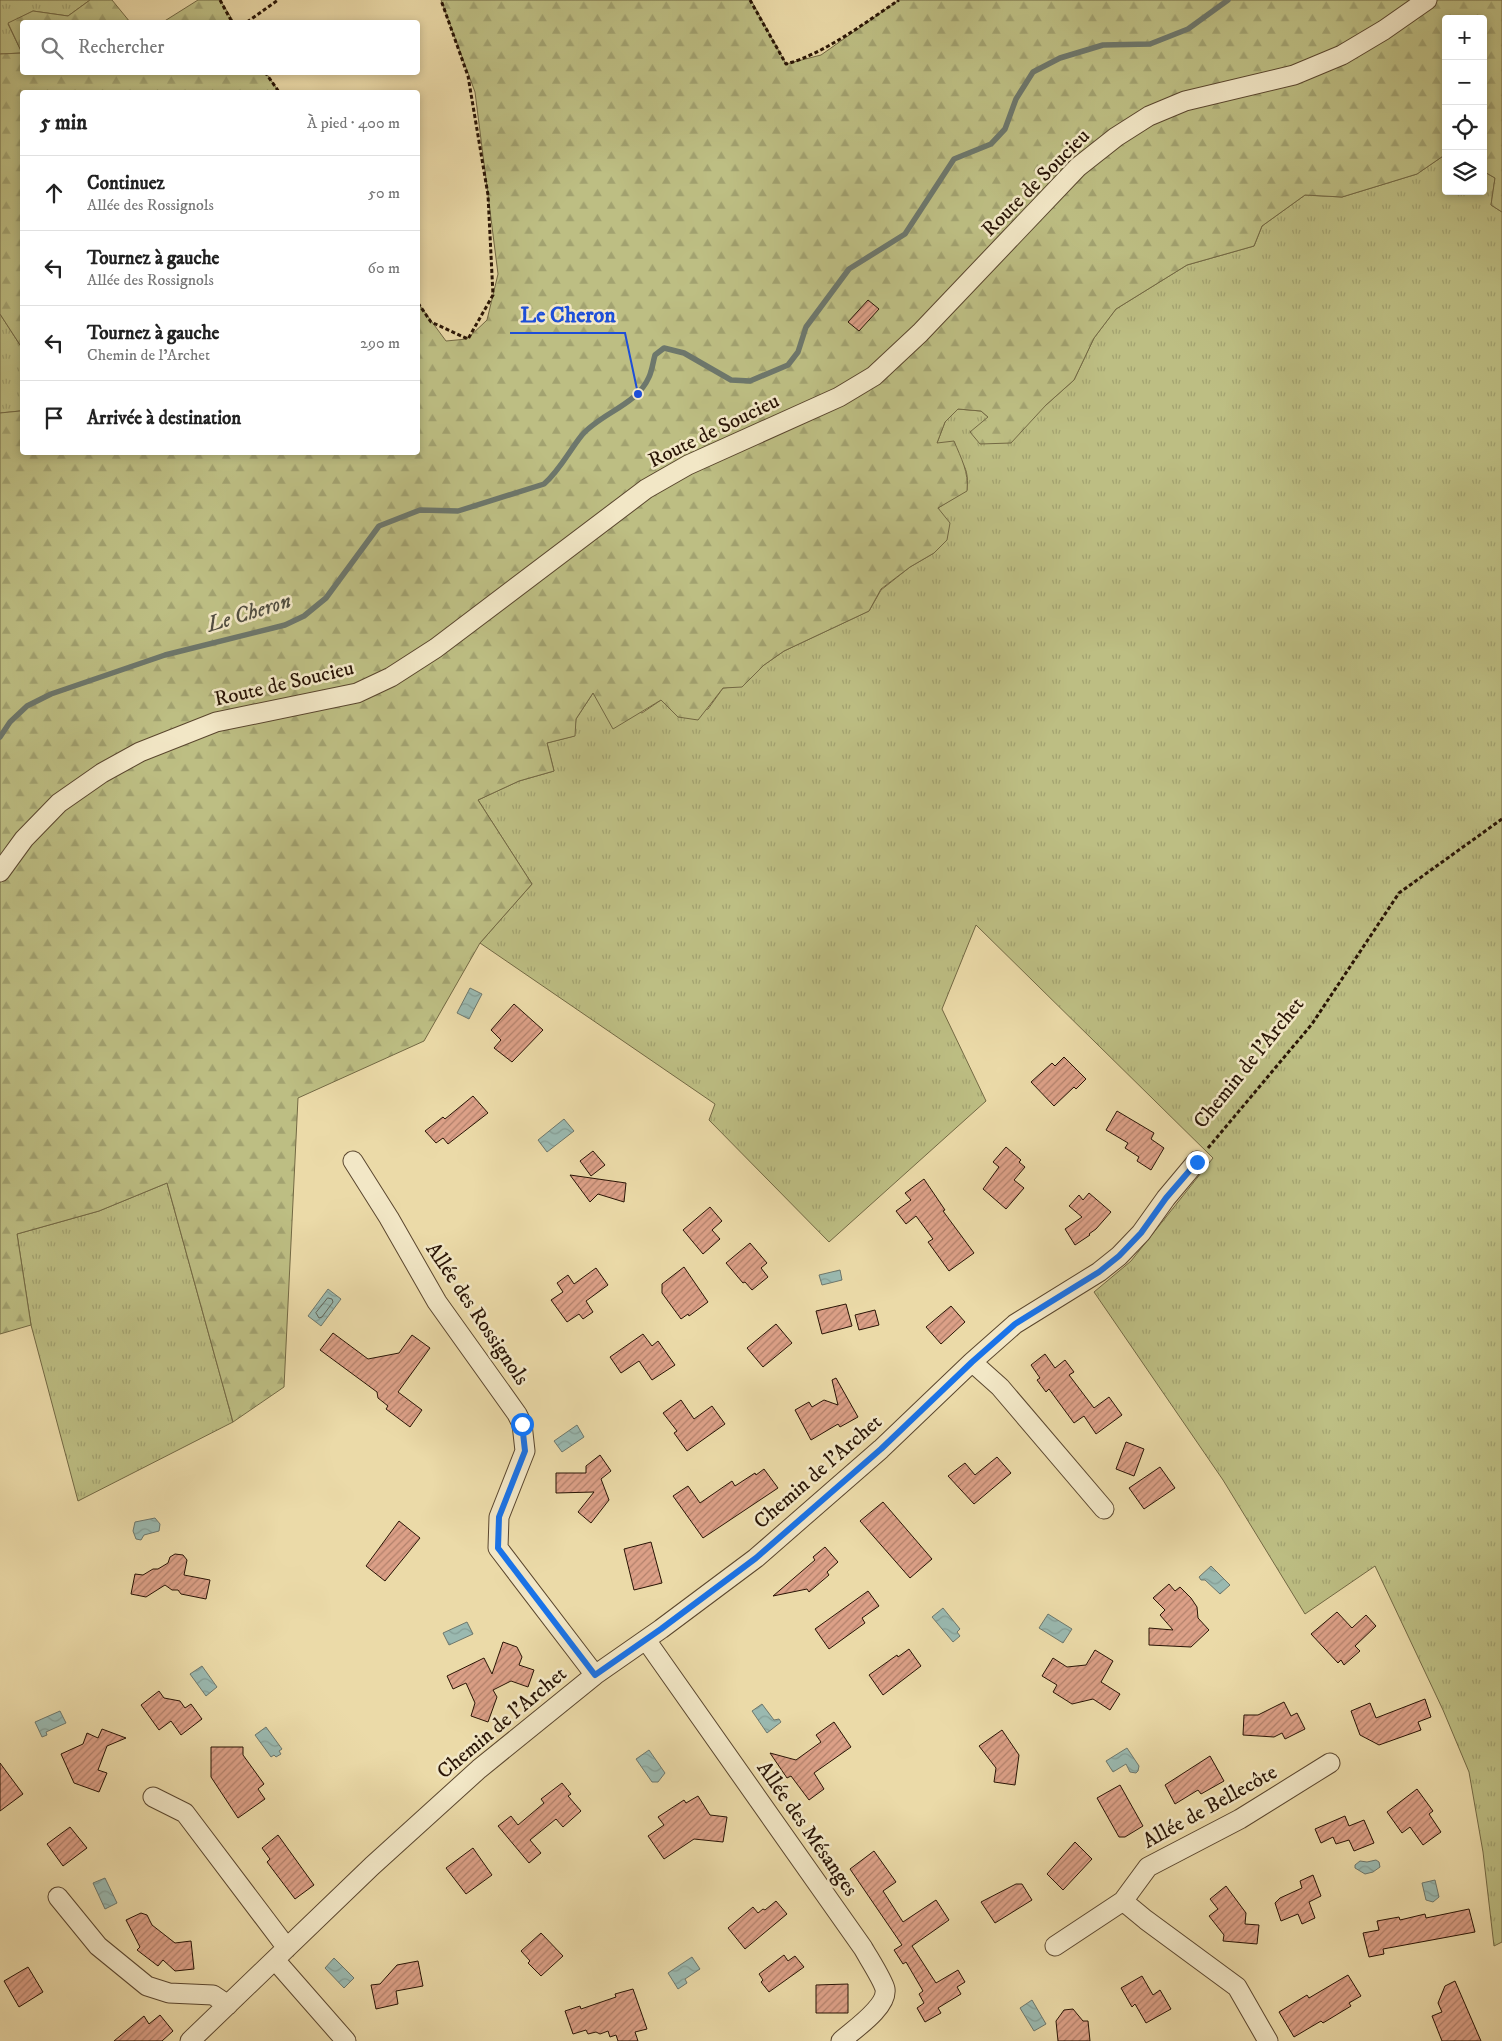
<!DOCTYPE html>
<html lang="fr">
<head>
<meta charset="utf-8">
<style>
	:root { --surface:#fff; --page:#f2f2f2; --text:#222; --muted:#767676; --line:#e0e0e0 }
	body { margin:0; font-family:"IM FELL DW Pica",serif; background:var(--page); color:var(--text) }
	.controls { position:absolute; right:15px; top:15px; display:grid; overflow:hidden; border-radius:5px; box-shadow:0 2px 8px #0003 }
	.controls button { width:45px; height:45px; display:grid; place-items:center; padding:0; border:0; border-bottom:1px solid var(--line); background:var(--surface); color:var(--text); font:25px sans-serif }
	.stop { position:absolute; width:15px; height:15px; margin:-11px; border:4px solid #1a73e8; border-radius:50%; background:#fff }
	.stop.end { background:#1a73e8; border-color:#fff; box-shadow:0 1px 5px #0008 }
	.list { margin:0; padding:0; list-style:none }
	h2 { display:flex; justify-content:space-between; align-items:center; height:65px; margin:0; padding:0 20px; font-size:21px }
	h2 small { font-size:16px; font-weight:400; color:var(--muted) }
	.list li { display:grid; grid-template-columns:32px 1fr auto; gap:15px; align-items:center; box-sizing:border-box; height:75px; padding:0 20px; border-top:1px solid var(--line) }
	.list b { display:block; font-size:19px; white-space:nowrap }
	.list p { margin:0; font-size:16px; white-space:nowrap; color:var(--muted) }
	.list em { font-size:16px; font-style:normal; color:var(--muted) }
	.icon { flex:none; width:28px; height:28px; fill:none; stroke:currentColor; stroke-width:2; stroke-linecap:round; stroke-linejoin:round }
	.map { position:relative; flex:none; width:1502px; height:2041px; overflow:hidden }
	.search { position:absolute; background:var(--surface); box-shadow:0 2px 8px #0003; left:20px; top:20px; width:400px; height:55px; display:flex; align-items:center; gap:12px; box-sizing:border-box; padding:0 18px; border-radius:5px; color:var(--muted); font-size:19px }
	.panel { position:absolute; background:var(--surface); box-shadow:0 2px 8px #0003; left:20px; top:90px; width:400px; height:365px; border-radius:5px }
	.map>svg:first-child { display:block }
	.grass { fill:url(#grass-tufts); stroke:#736944 }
	.forest { fill:url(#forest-firs); stroke:#736944 }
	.water { fill:url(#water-waves); stroke:#6d776c }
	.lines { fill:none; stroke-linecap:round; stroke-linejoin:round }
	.shore { stroke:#62665a; stroke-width:1 }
	.stream { stroke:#6d776c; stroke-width:5.5 }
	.building { fill:url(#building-hatch); stroke:#291405 }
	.minor-casing { stroke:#5a462e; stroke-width:21 }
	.path { stroke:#291405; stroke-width:3; stroke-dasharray:4 2.5; stroke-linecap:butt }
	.minor { stroke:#f2e7c6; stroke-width:19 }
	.route { stroke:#1a73e8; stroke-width:6 }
	.labels { text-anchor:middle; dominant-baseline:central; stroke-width:5; stroke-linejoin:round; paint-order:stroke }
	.street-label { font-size:21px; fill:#291405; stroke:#f2e7c6 }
	.water-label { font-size:22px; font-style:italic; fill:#514e41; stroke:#f2e7c6 }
	.leader { fill:none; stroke:#1d4ed8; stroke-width:2 }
	.callout-dot { fill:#1d4ed8; stroke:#f2e7c6; stroke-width:2 }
	.callout-label { font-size:22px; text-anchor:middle; font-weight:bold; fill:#1d4ed8; stroke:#f2e7c6; stroke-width:5; stroke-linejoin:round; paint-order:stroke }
</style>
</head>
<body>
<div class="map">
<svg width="1502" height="2041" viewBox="0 0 1502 2041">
	<defs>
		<pattern id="grass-tufts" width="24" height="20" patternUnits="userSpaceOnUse" patternTransform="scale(1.25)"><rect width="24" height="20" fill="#bdbe83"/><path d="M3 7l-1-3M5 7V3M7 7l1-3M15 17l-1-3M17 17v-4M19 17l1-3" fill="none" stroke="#a2a270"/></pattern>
		<pattern id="forest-firs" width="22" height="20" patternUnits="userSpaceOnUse" patternTransform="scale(1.25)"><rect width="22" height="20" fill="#bdbe83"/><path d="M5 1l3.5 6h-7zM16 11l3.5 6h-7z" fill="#a2a270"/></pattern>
		<pattern id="water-waves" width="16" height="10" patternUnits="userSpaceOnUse" patternTransform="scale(1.25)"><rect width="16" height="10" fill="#9ab9b0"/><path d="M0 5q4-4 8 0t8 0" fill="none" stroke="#859e96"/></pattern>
		<pattern id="building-hatch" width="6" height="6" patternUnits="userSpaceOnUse" patternTransform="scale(1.25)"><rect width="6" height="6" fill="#dca087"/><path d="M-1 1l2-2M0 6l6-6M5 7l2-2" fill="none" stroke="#b2816c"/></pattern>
	</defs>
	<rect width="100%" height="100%" fill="#ebdaa8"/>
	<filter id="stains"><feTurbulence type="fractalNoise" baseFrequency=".004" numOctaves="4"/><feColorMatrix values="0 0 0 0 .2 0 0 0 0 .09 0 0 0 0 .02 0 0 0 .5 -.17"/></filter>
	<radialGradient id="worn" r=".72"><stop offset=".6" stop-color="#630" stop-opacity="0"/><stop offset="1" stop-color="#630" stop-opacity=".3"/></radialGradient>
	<path class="grass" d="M0 0H90L68 16 33 11 8 24 22 53 0 54Z
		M1446 154V191H1483V171L1495 178 1491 205 1502 212V1942L1494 1946 1483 1852 1469 1772 1443 1710 1375 1566 1305 1614 1223 1480 1094 1292 1131 1261 1213 1158 976 925 942 1009 986 1101 829 1242 709 1120 715 1104 480 943 532 884 478 800 519 781 554 771 547 743 574 736 576 719 593 693 642 713 661 700 678 717 708 709 723 688 742 686 764 665 784 651 869 611 881 590 910 567 934 553 938 508 967 490C970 462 958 457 937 443L945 422 958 409 981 411 988 417 1046 405 1074 380 1094 338 1116 309 1187 265 1254 246 1262 226 1305 195 1342 197 1417 174Z
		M0 314 22 348V409L20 411 0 413Z
		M167 1183 233 1422 78 1501 31 1325 17 1234 99 1211Z"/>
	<path class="forest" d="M90 0H112L130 22H22V72L266 73 279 92H22V348L0 314V54L22 53 8 23 33 11 68 16Z
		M198 0H220L234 22H163Z
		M441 0H751L786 64 821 55 899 0H1502V212L1491 205 1495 178 1483 171V19H1446V154L1417 174 1342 197 1305 195 1262 226 1254 246 1187 265 1116 309 1094 338 1074 380 1046 405 1011 443 980 444 970 432 988 417 981 411 958 409 945 422 937 443 954 441C961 458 969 472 967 491L938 508 950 523 947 540 934 553 910 567 881 589 869 611 784 651 764 665 742 687 723 688 698 720 678 717 661 700 613 729 593 693 576 719 575 736 547 743 554 771 519 781 478 800 532 884 480 943 424 1041 298 1098 284 1387 233 1422 167 1183 99 1211 17 1234 31 1325 0 1334V413L20 411 22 409V452H418V303L446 341 467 339 487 320 498 274 475 92Z"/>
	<path class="water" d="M470 988 482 994 469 1019 457 1013Z
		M564 1119 574 1131 547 1152 538 1140Z
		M840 1270 842 1280 822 1285 819 1275Z
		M328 1289 341 1299 321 1326 308 1316Z
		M577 1425 584 1437 562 1452 554 1441Z
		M155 1518 160 1524 159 1531 144 1535 141 1540 136 1539 133 1531 135 1522Z
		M1211 1566 1230 1585 1220 1594 1205 1580H1201L1199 1577Z
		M943 1608 960 1629 957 1632 960 1636 953 1642 932 1617Z
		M1048 1614 1072 1629 1063 1643 1039 1628Z
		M467 1622 473 1634 449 1645 443 1633Z
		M202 1666 217 1687 206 1696 190 1674Z
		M762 1704 774 1720 779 1719 781 1722 767 1733 752 1711Z
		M60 1711 66 1723 46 1732 47 1735 42 1737 35 1722Z
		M266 1727 282 1749 279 1751 281 1754 276 1757 274 1755 271 1757 255 1735Z
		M1127 1748 1139 1766 1138 1771 1136 1773 1130 1772 1126 1764 1113 1772 1106 1761Z
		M649 1750 665 1773 658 1782H652L636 1759Z
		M1376 1860 1379 1862 1380 1867 1373 1872 1365 1874 1355 1868V1865L1360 1861 1367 1862Z
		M105 1878 117 1903 105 1909 93 1883Z
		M1435 1880 1439 1897 1433 1902 1426 1900 1422 1883Z
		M692 1957 700 1969 685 1979 687 1983 678 1989 668 1973Z
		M334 1958 354 1978 344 1988 325 1968Z
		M1032 2000 1046 2024 1034 2031 1020 2008Z"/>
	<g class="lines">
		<path class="shore" d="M328 1298 332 1299 333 1302 322 1317 319 1318 316 1313Z"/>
		<path class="stream" d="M0 737 10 722 27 706 51 694 165 655 285 625 304 616 326 598 379 526 420 510 458 511 544 484C560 470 569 451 582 435 601 413 637 405 649 377 652 371 653 362 655 355L664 348 684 353 731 380 750 381 788 365 798 352 806 327 849 269 905 234 954 159 991 144 1005 129 1016 99 1033 72 1060 58 1103 45 1150 44 1188 29 1228 0"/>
	</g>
	<path class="building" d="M868 300 879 309 859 331 848 322Z
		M514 1004 543 1030 512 1062 494 1048 501 1040 491 1030Z
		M1064 1057 1086 1079 1076 1089 1074 1087 1054 1106 1031 1082 1052 1063 1055 1066Z
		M473 1096 488 1113 448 1144 443 1138 436 1143 425 1131 443 1117 445 1119Z
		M1117 1111 1154 1133 1151 1139 1164 1148 1151 1170 1137 1161 1139 1157 1125 1148 1128 1143 1106 1130Z
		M1006 1147 1021 1160 1019 1162 1025 1167 1014 1180 1024 1188 1006 1209 983 1189 999 1167 993 1162Z
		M593 1151 605 1165 591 1176 580 1161Z
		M570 1175 626 1183 624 1202 598 1194 590 1202Z
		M924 1179 945 1210 943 1211 974 1253 949 1271 928 1242 933 1239 916 1216 906 1224 896 1211 911 1200 905 1193Z
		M1089 1193 1111 1212 1096 1229 1089 1234 1090 1235 1075 1245 1065 1229 1082 1217 1069 1206 1079 1195 1083 1200Z
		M710 1207 722 1221 712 1230 720 1239 703 1254 683 1230Z
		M750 1243 767 1263 761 1268 768 1277 752 1290 745 1282 743 1283 726 1263Z
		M684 1267 708 1302 689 1316 688 1314 681 1319 662 1293V1284Z
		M596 1268 608 1285 586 1301 593 1312 583 1319 579 1314 567 1322 551 1300 563 1292 557 1283 568 1275 574 1284Z
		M846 1304 852 1326 822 1334 816 1311Z
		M951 1306 965 1322 941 1344 926 1327Z
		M875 1310 879 1325 859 1330 855 1315Z
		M776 1324 792 1343 763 1367 747 1348Z
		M333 1333 368 1359 399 1353 412 1335 430 1348 398 1392 422 1410 410 1427 386 1409 388 1406 378 1398 377 1392 320 1350Z
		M643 1334 652 1346 658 1341 675 1365 652 1380 639 1361 621 1373 610 1357Z
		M1045 1354 1055 1368 1065 1360 1074 1372 1069 1375 1094 1408 1109 1397 1122 1415 1096 1434 1084 1416 1074 1423 1049 1389 1046 1392 1037 1380 1040 1378 1031 1365Z
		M836 1378 858 1417 840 1427 838 1424 811 1440 795 1410 809 1402 812 1407 824 1400 838 1405 832 1380Z
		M681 1400 694 1419 712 1406 725 1424 687 1451 674 1433 677 1431 663 1413Z
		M1126 1442 1144 1449 1134 1476 1116 1469Z
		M600 1455 611 1471 601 1479 609 1500 591 1523 578 1512 594 1492 556 1493V1473H586V1466Z
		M997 1457 1011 1473 974 1504 948 1476 965 1463 975 1475Z
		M1160 1467 1175 1488 1144 1509 1129 1488Z
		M764 1469 778 1488 703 1538 673 1496 688 1486 700 1503 732 1481 735 1486 755 1473 756 1475Z
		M883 1502 932 1559 910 1578 860 1521Z
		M399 1521 420 1538 385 1581 366 1566Z
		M651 1542 662 1583 634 1590 624 1549Z
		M825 1547 838 1562 827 1572 829 1575 809 1592 807 1589 773 1596 815 1560 813 1557Z
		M175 1554 183 1555 187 1560 184 1575 210 1580 206 1599 181 1594 178 1590H172L165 1585 146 1597 131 1594 135 1574 143 1575 153 1569H158L168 1563 170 1557Z
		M1169 1584 1175 1591 1180 1587 1191 1598 1197 1607 1198 1618 1209 1630 1191 1647 1149 1645V1628L1173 1630 1160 1615 1165 1610 1153 1598Z
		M868 1591 879 1606 862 1618 865 1623 829 1649 815 1629Z
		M1337 1612 1352 1628 1366 1615 1376 1626 1355 1646 1360 1651 1344 1665 1341 1660 1338 1663 1311 1634Z
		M503 1642 517 1647 522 1657 519 1665 534 1670 528 1687 511 1681 493 1690 497 1697 488 1722 471 1716 475 1703 466 1683 453 1689 447 1676 484 1658 492 1674Z
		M909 1649 921 1666 883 1695 869 1675 897 1655 898 1657Z
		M1095 1650 1113 1661 1101 1682 1120 1694 1110 1710 1093 1699 1072 1704 1053 1692 1057 1685 1042 1676 1053 1658 1067 1667 1086 1665Z
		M159 1691 164 1698 180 1701 185 1708 191 1704 202 1719 181 1735 171 1721 159 1730 141 1705Z
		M1425 1699 1431 1717 1418 1722 1421 1730 1379 1745 1360 1735 1351 1711 1370 1703 1376 1718Z
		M1284 1702 1291 1716 1297 1713 1305 1729 1285 1739 1282 1733 1274 1737 1243 1735 1244 1715H1258Z
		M834 1722 851 1747 814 1773 824 1789 809 1800 791 1776 787 1778 770 1753 796 1760 821 1742 816 1735Z
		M102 1729 126 1738 107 1746 98 1770 107 1773 99 1792 74 1783 61 1754 83 1744 87 1733 98 1738Z
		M1002 1730 1019 1755 1015 1785 994 1782 996 1768 979 1746Z
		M211 1747H243V1755L264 1784 258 1789 265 1799 238 1818 211 1777Z
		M1210 1756 1224 1781 1201 1794 1198 1790 1175 1804 1165 1785Z
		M0 1763 23 1794 0 1811Z
		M562 1783 571 1794 568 1796 581 1811 563 1827 556 1819 530 1840 541 1853 529 1863 498 1826 511 1816 518 1825 544 1803 541 1799Z
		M1120 1785 1143 1826 1125 1837H1119L1097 1798Z
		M1417 1789 1433 1811 1429 1814 1441 1832 1423 1845 1410 1827 1402 1833 1387 1812Z
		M698 1796 710 1815 727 1817 723 1842 694 1839 664 1859 648 1836 664 1825 658 1817 684 1800 686 1803Z
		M1345 1816 1349 1826 1364 1820 1374 1843 1354 1851 1349 1840 1336 1844 1333 1837 1321 1843 1315 1829Z
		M70 1827 87 1848 63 1866 47 1844Z
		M278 1835 314 1885 295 1899 267 1862 270 1859 262 1848Z
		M1075 1842 1092 1859 1063 1890 1047 1874Z
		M473 1848 492 1875 466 1894 446 1868Z
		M874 1851 896 1882 883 1891 903 1922 936 1900 949 1920 912 1946 936 1983 958 1970 965 1982 957 1987 961 1994 938 2008 941 2013 925 2022 917 2008 924 2003 919 1994 923 1991 906 1962 903 1964 894 1950 902 1945 850 1869Z
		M1313 1875 1321 1896 1309 1902 1315 1918 1302 1924 1298 1914 1281 1921 1275 1903 1280 1898 1302 1888 1300 1881Z
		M1016 1884H1022L1032 1900 995 1923 981 1902Z
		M1226 1886 1246 1913 1245 1924 1259 1925 1257 1944 1223 1941 1224 1935 1209 1916 1218 1909 1210 1899Z
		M776 1901 787 1914 745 1949 728 1928 753 1907 758 1913 763 1909 765 1910Z
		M1469 1909 1475 1932 1383 1949 1384 1954 1369 1957 1363 1933 1379 1930 1377 1921 1399 1917 1400 1920 1425 1914 1426 1918Z
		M141 1913 147 1915 152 1925 175 1943 191 1941 194 1969 175 1971 163 1960 158 1966 137 1950 140 1947 126 1920Z
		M541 1933 563 1956 541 1976 528 1963 530 1961 521 1951Z
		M784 1955 788 1961 795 1956 804 1967 769 1992 761 1982 763 1980 759 1974Z
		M418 1961 423 1986 396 1991 398 2004 376 2009 371 1985 380 1984 397 1965Z
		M28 1967 43 1992 19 2007 4 1981Z
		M1348 1975 1361 1996 1349 2003 1351 2006 1323 2023 1321 2021 1294 2037 1279 2012 1307 1995 1309 1998Z
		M1142 1976 1153 1995 1160 1990 1171 2009 1146 2023 1135 2004 1132 2007 1121 1988Z
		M1455 1981 1481 2041H1442L1432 2016 1442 2012 1438 2003 1445 1986Z
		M848 1984V2013H816V1985Z
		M633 1989 647 2029 635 2032 638 2041H618L616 2035 610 2037 608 2031 600 2034 596 2032 588 2034 586 2030 573 2034 565 2011 580 2006 581 2009 616 1997 615 1994Z
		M1073 2009 1083 2021H1088L1090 2041H1058L1056 2021 1064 2010Z
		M160 2015 173 2031 162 2041H114L144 2016 149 2024Z"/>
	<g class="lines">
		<defs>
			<path id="minor" d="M0 872 24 839 59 803 102 773 140 752 216 722 357 693 391 677 436 648 646 489 688 465 839 397 874 376 920 333 1078 167 1116 137 1149 116 1185 101 1294 75 1342 55 1384 30 1427 0
				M353 1161 389 1218 437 1302 517 1414 522 1424 525 1451 499 1517 498 1548 595 1675
				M972 1362 1000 1387 1104 1509
				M646 1640 863 1948C868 1957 883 1980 885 1989 888 2007 853 2030 841 2041
				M153 1797 185 1813 287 1948
				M58 1897 98 1946 147 1986 169 1993 213 1995 228 2005
				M1123 1901 1146 1920 1237 1987 1268 2041
				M1055 1946 1123 1901 1148 1867 1240 1819 1330 1763
				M275 1960 346 2041
				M190 2041 372 1866 479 1769 595 1675 661 1629 756 1558 881 1449 972 1362 1015 1324 1099 1272 1119 1256 1141 1233 1166 1198 1197 1161"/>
		</defs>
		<use href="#minor" class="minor-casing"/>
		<path class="path" d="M220 0 232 22
			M750 0 786 64C824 54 866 22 899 0
			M247 22 278 0
			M265 72 279 92
			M418 303 431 322 468 339 493 295 488 195 468 76 441 0
			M1208 1148 1312 1024 1399 893 1502 819"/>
		<use href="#minor" class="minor"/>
	</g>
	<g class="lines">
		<path class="route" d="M522 1424 525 1451 499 1517 498 1548 595 1675 661 1629 756 1558 881 1449 972 1362 1015 1324 1099 1272 1119 1256 1141 1233 1166 1198 1197 1162"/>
	</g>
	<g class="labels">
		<g class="street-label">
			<text transform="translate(1036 183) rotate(-45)">Route de Soucieu</text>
			<text transform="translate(714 431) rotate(-26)">Route de Soucieu</text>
			<text transform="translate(284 684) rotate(-13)">Route de Soucieu</text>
			<text transform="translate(1249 1063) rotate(-51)">Chemin de l'Archet</text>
			<text transform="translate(477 1314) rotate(56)">Allée des Rossignols</text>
			<text transform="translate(818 1472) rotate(-41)">Chemin de l'Archet</text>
			<text transform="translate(502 1723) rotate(-40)">Chemin de l'Archet</text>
			<text transform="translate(1210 1807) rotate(-29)">Allée de Bellecôte</text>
			<text transform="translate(807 1829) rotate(55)">Allée des Mésanges</text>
		</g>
		<g class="water-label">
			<text transform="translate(249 613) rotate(-17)">Le Cheron</text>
		</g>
	</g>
	<path class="leader" d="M638 394L625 333H510"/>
	<circle class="callout-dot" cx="638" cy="394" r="5"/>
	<g class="callout-label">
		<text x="568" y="322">Le Cheron</text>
	</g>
	<rect width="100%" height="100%" filter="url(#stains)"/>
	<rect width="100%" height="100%" fill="url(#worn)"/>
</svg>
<div class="controls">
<button>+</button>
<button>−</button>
<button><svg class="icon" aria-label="locate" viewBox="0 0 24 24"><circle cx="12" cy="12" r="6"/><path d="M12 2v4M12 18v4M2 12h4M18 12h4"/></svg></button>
<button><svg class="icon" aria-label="layers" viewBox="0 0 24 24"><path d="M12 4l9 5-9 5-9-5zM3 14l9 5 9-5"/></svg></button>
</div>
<div class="stop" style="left:522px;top:1424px"></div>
<div class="stop end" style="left:1197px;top:1162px"></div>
<div class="search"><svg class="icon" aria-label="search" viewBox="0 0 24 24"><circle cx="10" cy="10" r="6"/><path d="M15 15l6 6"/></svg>Rechercher</div>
<section class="panel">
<h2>5 min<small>À pied · 400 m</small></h2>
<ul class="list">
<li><svg class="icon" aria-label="ahead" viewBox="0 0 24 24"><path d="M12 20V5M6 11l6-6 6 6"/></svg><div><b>Continuez</b><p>Allée des Rossignols</p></div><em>50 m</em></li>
<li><svg class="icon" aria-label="left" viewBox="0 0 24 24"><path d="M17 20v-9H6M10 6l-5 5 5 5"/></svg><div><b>Tournez à gauche</b><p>Allée des Rossignols</p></div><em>60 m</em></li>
<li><svg class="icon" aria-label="left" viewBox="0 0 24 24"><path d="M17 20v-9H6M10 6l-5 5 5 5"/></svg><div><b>Tournez à gauche</b><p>Chemin de l'Archet</p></div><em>290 m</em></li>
<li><svg class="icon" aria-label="arrive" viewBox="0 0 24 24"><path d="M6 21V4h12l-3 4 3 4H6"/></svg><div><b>Arrivée à destination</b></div></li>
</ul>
</section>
</div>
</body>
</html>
